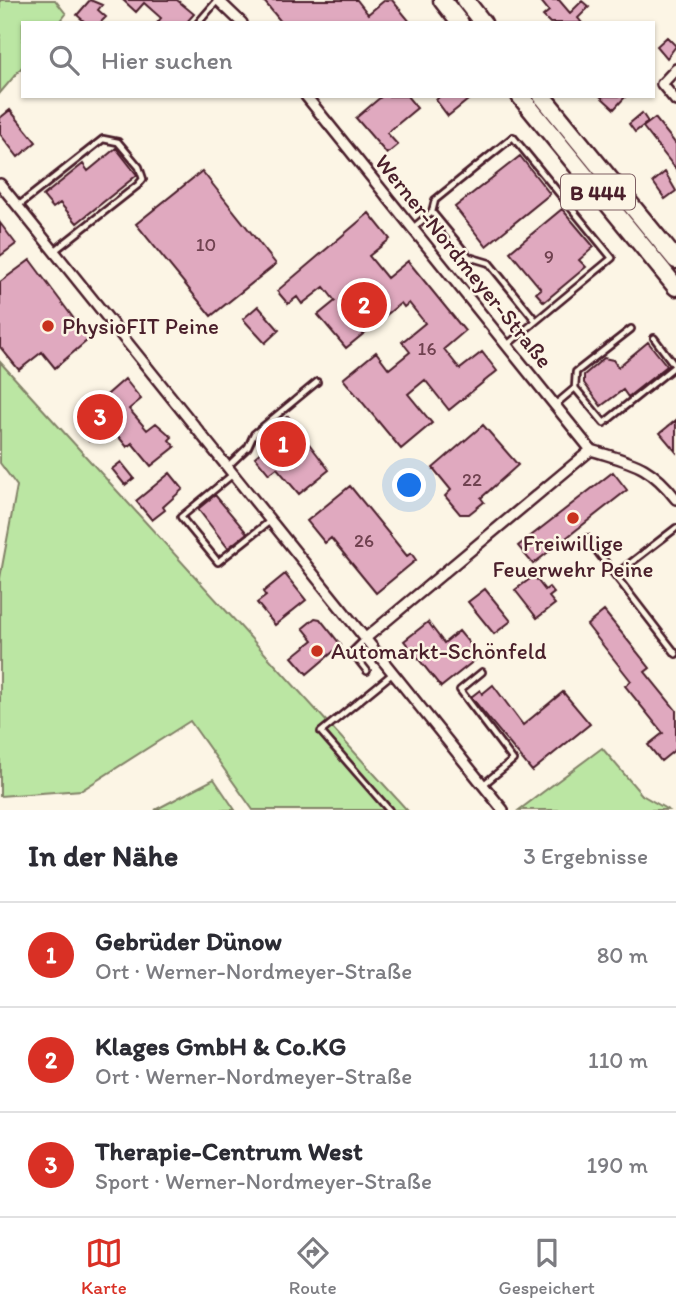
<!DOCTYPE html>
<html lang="de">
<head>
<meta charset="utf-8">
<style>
	:root { --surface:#fff; --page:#f7f7f7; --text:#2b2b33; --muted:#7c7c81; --line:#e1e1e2; --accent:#d93025 }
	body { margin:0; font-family:Itim,sans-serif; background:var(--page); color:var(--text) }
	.you { position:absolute; left:410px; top:486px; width:24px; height:24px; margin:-18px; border:5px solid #fff; border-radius:50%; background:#1a73e8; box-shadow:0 0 0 10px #1a73e833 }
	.badge { display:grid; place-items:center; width:46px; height:46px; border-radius:50%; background:var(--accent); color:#fff; font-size:23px; font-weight:700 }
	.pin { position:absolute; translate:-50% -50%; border:4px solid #fff; box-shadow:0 2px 7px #0006 }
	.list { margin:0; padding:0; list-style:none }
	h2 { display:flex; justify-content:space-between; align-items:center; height:91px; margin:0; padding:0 28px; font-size:30px }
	h2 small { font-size:23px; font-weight:400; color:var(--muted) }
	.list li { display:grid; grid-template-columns:46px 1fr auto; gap:21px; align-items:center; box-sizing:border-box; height:105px; padding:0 28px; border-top:2px solid var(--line) }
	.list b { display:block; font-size:26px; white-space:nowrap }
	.list p { margin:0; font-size:23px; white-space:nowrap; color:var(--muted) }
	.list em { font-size:23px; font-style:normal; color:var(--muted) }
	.icon { flex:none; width:38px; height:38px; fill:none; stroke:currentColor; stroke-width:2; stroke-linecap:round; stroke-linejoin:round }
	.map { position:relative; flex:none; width:676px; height:810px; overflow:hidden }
	.search { position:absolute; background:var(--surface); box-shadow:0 2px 5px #0004; left:21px; right:21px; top:21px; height:77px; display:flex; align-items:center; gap:18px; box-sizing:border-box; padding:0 24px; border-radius:0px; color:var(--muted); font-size:26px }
	.sheet { height:406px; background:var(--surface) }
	nav { display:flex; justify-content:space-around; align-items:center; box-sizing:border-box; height:98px; border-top:2px solid var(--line); background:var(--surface); font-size:19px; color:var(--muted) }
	nav a { display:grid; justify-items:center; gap:4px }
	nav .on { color:var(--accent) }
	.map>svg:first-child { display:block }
	.green { fill:#bbe6a3; stroke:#828267; stroke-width:2 }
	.building { fill:#e0a9bf; stroke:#4a1f2b; stroke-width:2 }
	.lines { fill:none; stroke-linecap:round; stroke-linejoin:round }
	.lane-casing { stroke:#4a1f2b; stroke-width:10 }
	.street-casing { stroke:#4a1f2b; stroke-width:14 }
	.highway-casing { stroke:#4a1f2b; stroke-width:21 }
	.lane { stroke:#fcf5e5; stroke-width:4.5 }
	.street { stroke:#fcf5e5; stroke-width:9 }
	.highway { stroke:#fcf5e5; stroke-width:16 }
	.poi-dot { fill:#c8321e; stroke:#fcf5e5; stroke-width:2.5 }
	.labels { text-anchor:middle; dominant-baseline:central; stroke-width:5; stroke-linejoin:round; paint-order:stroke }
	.number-label { font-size:19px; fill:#704250 }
	.shield { fill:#fcf5e5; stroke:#7f5f63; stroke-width:2 }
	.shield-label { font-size:21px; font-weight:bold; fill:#4a1f2b }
	.street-label { font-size:23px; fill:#4a1f2b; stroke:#fcf5e5 }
	.poi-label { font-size:23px; fill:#4a1f2b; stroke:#fcf5e5; text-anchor:start }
</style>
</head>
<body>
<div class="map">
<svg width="676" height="810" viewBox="0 0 676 810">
	<rect width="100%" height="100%" fill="#fcf5e5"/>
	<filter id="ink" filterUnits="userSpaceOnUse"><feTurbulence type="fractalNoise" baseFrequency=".0143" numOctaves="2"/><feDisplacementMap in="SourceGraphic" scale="14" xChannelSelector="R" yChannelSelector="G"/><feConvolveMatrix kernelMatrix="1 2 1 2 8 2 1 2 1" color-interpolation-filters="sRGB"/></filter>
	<g filter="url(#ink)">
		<path class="green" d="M0 0H55L66 14 59 23H23V66L0 93Z
			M0 362 407 810H253L190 721 82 790 0 796V578L17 486 0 463Z
			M602 748 642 795 668 810H519Z
			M214 779 235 810H155Z"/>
		<path class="building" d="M90 0 102 5 98 10 106 17 100 23H86L77 15Z
			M123 0H177L194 14 186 23H157L161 18 144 3 136 12Z
			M263 0H357L368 14 385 0H392L411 23H282Z
			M540 0H559L570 13 582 1 589 7 578 18 582 23H550L543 16 549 11Z
			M667 37 676 46 667 58 657 46Z
			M382 96H407L417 108 387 133 398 145 387 154 356 118Z
			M440 96H473L448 116 436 100Z
			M600 96H626L614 109Z
			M10 110 36 142 18 157 0 134V118Z
			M642 113 648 122 635 132 629 124Z
			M655 118 676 144V169L643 127Z
			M116 148 137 175 77 223 60 203 53 208 43 196 83 164 88 171Z
			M520 156 550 194 486 246 455 207Z
			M202 171 276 264 211 316 136 224Z
			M665 172 676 191 665 199 653 182Z
			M562 209 594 247 579 260 586 267 544 302 536 293 541 289 510 252Z
			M369 213 390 239 369 256 387 278 408 261 465 331 444 349 460 369 482 352 497 371 449 410 425 380 408 394 432 423 401 449 343 379 376 352 389 369 410 352 402 342 425 323 409 303 404 307 401 303 346 348 318 315 335 301 324 287 302 304 297 297 288 304 277 291Z
			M0 223 16 244 0 256Z
			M30 260 89 339 55 368 42 352 19 370 0 347V282Z
			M258 306 279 330 265 343 243 319Z
			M648 342 667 366 628 397 623 390 601 406 584 383V375L604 358 613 360 618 367Z
			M125 379 141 399 129 409 147 430 156 423 172 437 169 440 175 447 151 466 132 443 127 447 109 425 89 441 75 423Z
			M288 416 329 470 299 494 277 468 269 474 255 457 268 446 262 437Z
			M676 420V452L660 433Z
			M483 425 518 465 481 498 484 502 469 514H460L445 496 451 490 433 468Z
			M121 462 134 478 125 485 112 469Z
			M613 472 627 490 533 564 518 546Z
			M170 473 183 489 163 507 165 510 152 520 136 501Z
			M350 486 407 556 411 553 416 560 376 593 331 538 325 543 307 521Z
			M215 495 247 533 228 548 198 509Z
			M285 574 306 600 275 625 257 603 266 596 263 592Z
			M534 576 545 590 549 587 554 593 549 597 555 604 537 618 515 590Z
			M485 589 511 621 494 634 468 602Z
			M604 611 650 668 645 672 676 710V749L661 761 648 745 663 733 625 686 631 681 587 625Z
			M315 618 320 619 341 645 307 674 292 657 313 640 303 628Z
			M428 622 444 643 459 631 480 656 441 687 404 641Z
			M493 685 523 725 563 692 590 724 532 771 471 697 480 690 482 694Z"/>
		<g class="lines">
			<defs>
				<path id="lane" d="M198 23 217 1
					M18 206 103 139 118 142 139 167 143 179 138 185 53 252
					M432 212 435 200 513 137 612 258 536 321
					M413 228 432 212 469 257 489 263 536 321 507 345
					M575 388 604 423 675 366 654 338
					M556 404 575 388 576 372 631 329
					M228 466 248 447 254 434 317 382
					M232 475 181 517 218 562 270 521
					M587 538 615 575 676 528
					M615 575 676 654
					M366 638 352 652 367 671
					M482 672 460 690 513 760 484 784
					M389 810 321 732 392 674"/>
				<path id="street" d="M218 0 242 23
					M676 69 662 84 676 101
					M306 96 591 450C632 463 649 464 676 499
					M0 184 503 810
					M367 637 591 450"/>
				<path id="highway" d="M442 0 460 23
					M465 0 483 23
					M520 96 676 287
					M542 96 676 260"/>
			</defs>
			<use href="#lane" class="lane-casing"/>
			<use href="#street" class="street-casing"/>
			<use href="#highway" class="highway-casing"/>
			<use href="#lane" class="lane"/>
			<use href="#street" class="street"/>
			<use href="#highway" class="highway"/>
		</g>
	</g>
	<g class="poi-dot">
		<circle cx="48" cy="326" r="7"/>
		<circle cx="573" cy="518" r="7"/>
		<circle cx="317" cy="651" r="7"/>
	</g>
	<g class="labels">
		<g class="number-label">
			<text x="206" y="244">10</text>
			<text x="549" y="256">9</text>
			<text x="427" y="348">16</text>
			<text x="472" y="479">22</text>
			<text x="364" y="540">26</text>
		</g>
		<rect class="shield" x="561" y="174.5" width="74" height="35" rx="5"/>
		<g class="shield-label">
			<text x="598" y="192">B 444</text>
		</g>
		<g class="street-label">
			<text transform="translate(464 261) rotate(51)">Werner-Nordmeyer-Straße</text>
		</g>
		<g class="poi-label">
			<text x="62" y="326">PhysioFIT Peine</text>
			<text x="573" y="543" text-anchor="middle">Freiwillige<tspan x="573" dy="26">Feuerwehr Peine</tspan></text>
			<text x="331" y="651">Automarkt-Schönfeld</text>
		</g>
	</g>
</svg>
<div class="you"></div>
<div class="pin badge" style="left:283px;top:444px">1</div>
<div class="pin badge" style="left:364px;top:305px">2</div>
<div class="pin badge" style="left:100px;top:417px">3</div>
<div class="search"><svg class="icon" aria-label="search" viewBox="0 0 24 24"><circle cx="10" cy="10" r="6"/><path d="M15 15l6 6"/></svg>Hier suchen</div>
</div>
<section class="sheet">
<h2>In der Nähe<small>3 Ergebnisse</small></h2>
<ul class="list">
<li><span class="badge">1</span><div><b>Gebrüder Dünow</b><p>Ort · Werner-Nordmeyer-Straße</p></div><em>80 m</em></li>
<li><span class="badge">2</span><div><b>Klages GmbH &amp; Co.KG</b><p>Ort · Werner-Nordmeyer-Straße</p></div><em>110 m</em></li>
<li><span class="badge">3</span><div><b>Therapie-Centrum West</b><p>Sport · Werner-Nordmeyer-Straße</p></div><em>190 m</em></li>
</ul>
</section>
<nav>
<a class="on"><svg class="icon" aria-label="map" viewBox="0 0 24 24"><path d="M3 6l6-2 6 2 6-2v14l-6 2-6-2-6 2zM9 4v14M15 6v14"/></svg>Karte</a>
<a><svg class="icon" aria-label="directions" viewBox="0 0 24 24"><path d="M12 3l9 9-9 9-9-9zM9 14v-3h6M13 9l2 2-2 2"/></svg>Route</a>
<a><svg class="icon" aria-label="saved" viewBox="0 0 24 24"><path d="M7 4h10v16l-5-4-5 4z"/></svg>Gespeichert</a>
</nav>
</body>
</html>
